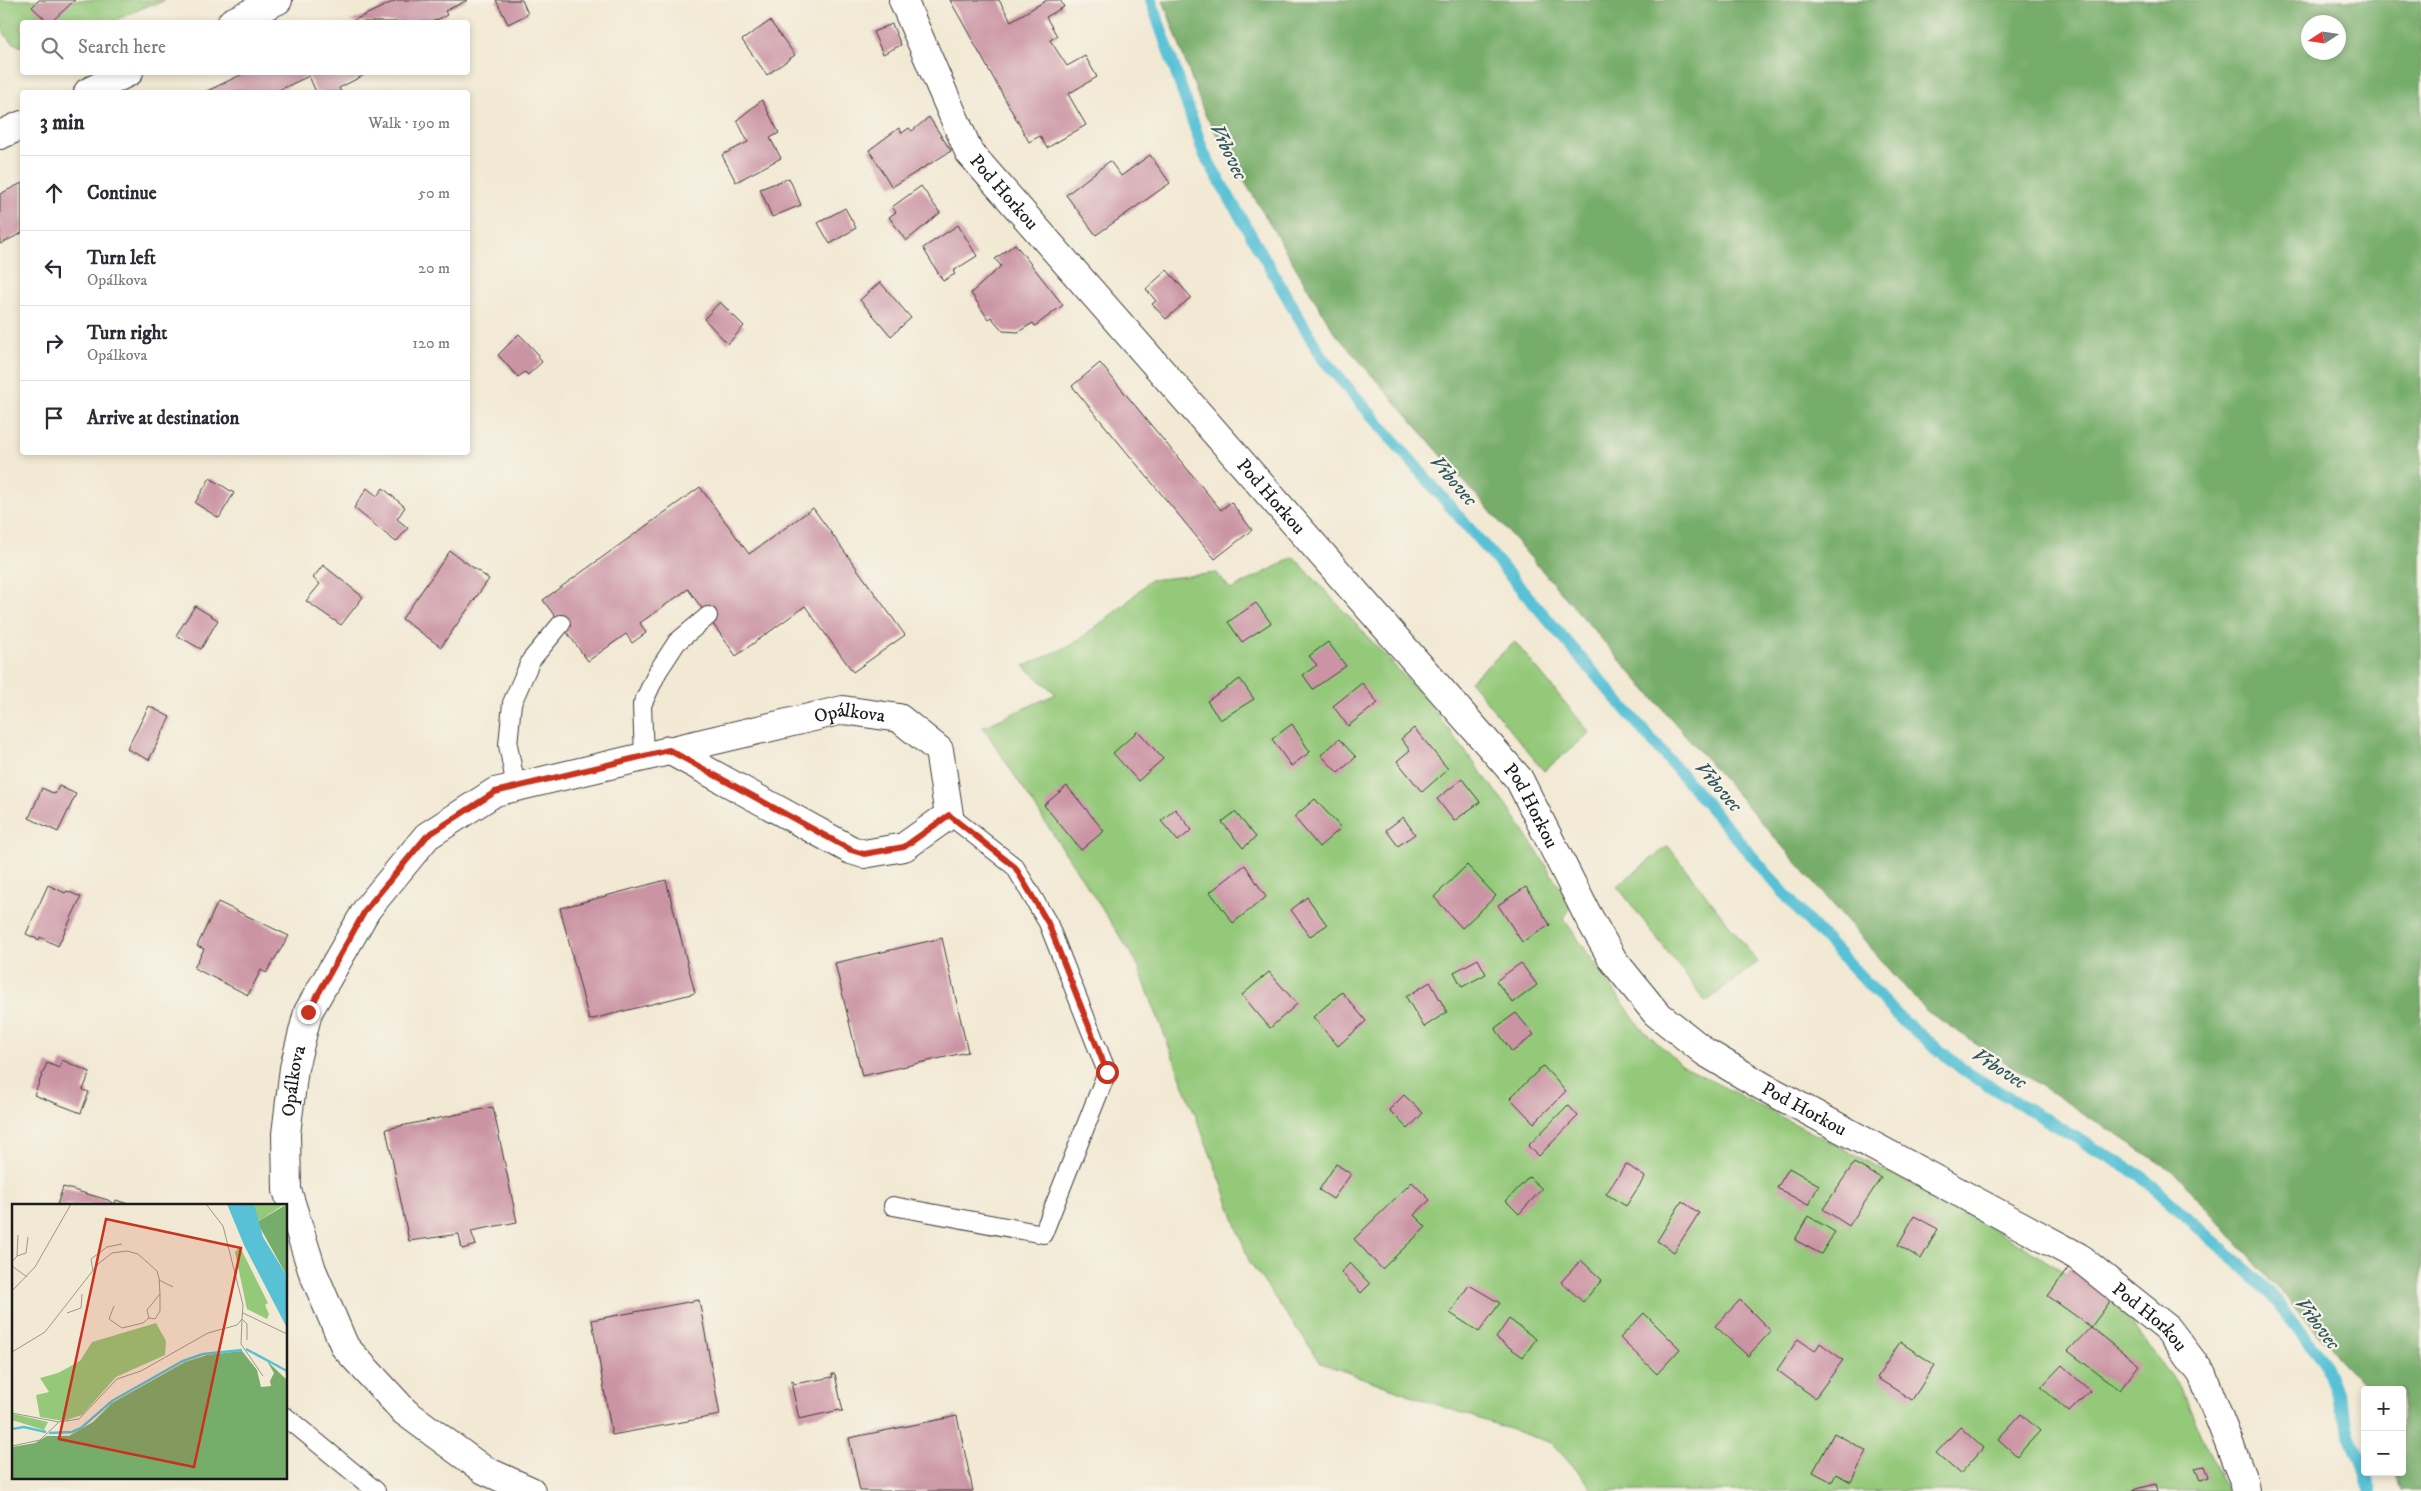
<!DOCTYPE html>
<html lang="en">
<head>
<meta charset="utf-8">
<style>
	:root { --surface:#fff; --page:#f2f2f3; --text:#2b2b33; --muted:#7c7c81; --line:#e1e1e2 }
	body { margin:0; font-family:"IM FELL DW Pica",serif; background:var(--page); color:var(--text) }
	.controls { position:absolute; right:15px; bottom:15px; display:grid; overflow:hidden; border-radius:5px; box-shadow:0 2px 8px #0003 }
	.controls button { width:45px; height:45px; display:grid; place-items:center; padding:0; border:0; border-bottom:1px solid var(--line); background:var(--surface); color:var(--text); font:25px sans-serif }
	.compass { position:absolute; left:2301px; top:15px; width:45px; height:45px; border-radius:50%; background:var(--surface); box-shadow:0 2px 8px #0003; rotate:258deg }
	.stop { position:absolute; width:15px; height:15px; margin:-11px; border:4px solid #c8321e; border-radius:50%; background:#fff }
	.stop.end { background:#c8321e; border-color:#fff; box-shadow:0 1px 5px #0008 }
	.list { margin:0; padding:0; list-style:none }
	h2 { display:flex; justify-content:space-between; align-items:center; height:65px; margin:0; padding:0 20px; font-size:21px }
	h2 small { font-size:16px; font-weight:400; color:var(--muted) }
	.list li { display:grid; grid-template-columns:32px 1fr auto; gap:15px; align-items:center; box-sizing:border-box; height:75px; padding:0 20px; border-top:1px solid var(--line) }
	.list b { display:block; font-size:19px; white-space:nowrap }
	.list p { margin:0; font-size:16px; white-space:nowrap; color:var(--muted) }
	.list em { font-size:16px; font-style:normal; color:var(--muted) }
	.icon { flex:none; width:28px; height:28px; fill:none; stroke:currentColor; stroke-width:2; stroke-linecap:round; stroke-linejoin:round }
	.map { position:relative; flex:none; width:2421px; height:1491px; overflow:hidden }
	.search { position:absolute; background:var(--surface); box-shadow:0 2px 8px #0003; left:20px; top:20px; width:450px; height:55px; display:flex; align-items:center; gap:12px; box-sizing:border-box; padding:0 18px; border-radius:5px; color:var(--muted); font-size:19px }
	.panel { position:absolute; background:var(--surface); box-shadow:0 2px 8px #0003; left:20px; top:90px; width:450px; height:365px; border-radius:5px }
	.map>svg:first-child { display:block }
	.green { fill:#94c97a; stroke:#58724b }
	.forest { fill:#77ad6a; stroke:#4a6443; fill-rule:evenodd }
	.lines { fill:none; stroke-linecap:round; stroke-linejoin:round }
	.stream { stroke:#58c1d5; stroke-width:12 }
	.building { fill:#cb94a4 }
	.lane-casing { stroke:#3c3b38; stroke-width:20 }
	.street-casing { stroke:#3c3b38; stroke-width:30 }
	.lane { stroke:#fff; stroke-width:18 }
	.street { stroke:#fff; stroke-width:28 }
	.route { stroke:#c8321e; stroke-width:6 }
	.labels { text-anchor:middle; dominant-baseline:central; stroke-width:4.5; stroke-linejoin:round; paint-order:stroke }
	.street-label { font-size:19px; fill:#1c1c1c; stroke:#f7f3e8 }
	.water-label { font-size:20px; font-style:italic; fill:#31565d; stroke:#f7f3e8 }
	.inset-river { fill:none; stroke:#58c1d5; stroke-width:2.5 }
	.inset-road { fill:none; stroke:#9c978a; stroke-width:1 }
	.view { fill:#c8321e; fill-opacity:0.15; stroke:#c8321e; stroke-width:2.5 }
	.inset-edge { fill:none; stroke:#1c1c1c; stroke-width:2.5 }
</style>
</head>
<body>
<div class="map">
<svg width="2421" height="1491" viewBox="0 0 2421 1491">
	<rect width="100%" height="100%" fill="#f7f3e8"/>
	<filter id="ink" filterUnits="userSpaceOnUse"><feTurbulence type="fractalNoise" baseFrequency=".02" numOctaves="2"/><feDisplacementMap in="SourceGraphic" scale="10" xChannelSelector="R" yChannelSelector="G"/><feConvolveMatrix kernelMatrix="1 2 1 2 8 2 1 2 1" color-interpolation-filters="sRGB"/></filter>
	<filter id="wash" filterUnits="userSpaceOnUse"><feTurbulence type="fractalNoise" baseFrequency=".0096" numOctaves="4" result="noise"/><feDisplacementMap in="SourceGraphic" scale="20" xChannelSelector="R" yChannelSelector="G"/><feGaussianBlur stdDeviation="1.12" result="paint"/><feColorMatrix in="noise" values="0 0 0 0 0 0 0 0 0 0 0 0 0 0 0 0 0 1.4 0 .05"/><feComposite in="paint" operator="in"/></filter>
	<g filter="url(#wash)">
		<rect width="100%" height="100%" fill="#f2e9d4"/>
		<path class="green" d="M0 0H165L155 5 152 4 111 22H22V47C0 39 0 22 0 0Z
			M1294 557 1426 700 1510 810 1572 906 1563 918 1640 1027 1683 1066 1971 1215 2066 1273 2071 1268 2118 1306 2182 1390 2226 1491H1594L1552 1443 1458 1412 1321 1363 1249 1261 1223 1187 1136 961 983 727 1056 694 1024 666 1072 645 1125 604 1150 580 1217 573 1231 590Z
			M1515 642 1590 733 1544 771 1470 681Z
			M1668 846 1758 962 1706 1002 1617 886Z"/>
		<path class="forest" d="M1163 0H2421V1491H2401L2395 1472H2402V1390H2368L2175 1173 1925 1010 1334 332 1204 113ZM2308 22H2338V52H2308Z"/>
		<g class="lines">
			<path class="stream" d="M1151 0 1204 154 1323 359 1801 913 1901 1019 1966 1072 2141 1176 2264 1286 2325 1363 2371 1491"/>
		</g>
		<g id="blocks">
			<path class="building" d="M39 0H75L51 22H48L32 7Z
				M397 0H468L445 11 447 15 432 22H350Z
				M496 0H522L528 14 508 24Z
				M950 0H999L1011 21 1047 0H1060L1064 7 1046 17 1057 36 1050 40 1067 66 1085 56 1097 77 1068 94 1086 125 1047 148 1040 136 1029 142Z
				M770 21 795 55 767 75 742 40Z
				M892 24 901 45 883 54 873 32Z
				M247 72H370L339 88 341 92H316L309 76 275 92H205Z
				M762 100 779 133 770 138 781 158 736 182 722 155 748 142 737 120Z
				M929 117 951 151 892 187 869 150 899 128 902 133 909 128 912 131Z
				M1150 155 1170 183 1096 235 1066 195 1110 161 1121 176Z
				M789 178 801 205 772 217 760 189Z
				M22 183V233L0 244V194Z
				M921 186 940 213 906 241 889 217 896 212 892 207Z
				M845 208 856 228 830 244 818 223Z
				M958 225 977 256 953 271 955 274 943 281 923 248Z
				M1015 244 1063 305 1035 326 1033 323 1018 332 1003 331 991 317 988 319 971 293 1001 266 995 259Z
				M1167 270 1191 297 1166 319 1152 304 1156 301 1146 289Z
				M880 282 911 318 891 336 860 300Z
				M720 302 744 326 728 344 704 319Z
				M519 334 539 355 538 357 542 362 528 375 525 372 518 377 498 355Z
				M1100 363 1221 510 1231 502 1252 530 1215 559 1072 386Z
				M210 478 234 493 219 518 195 503Z
				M700 487 749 554 813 508 905 635 853 672 805 606 736 656 688 589 640 623 646 633 632 643 626 634 588 661 543 600Z
				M367 488 377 496 383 488 405 507 397 519 408 528 396 542 354 508Z
				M450 551 489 579 441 647 402 619Z
				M323 565 363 597 341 625 306 601 320 584 313 578Z
				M1256 603 1271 623 1242 642 1228 622Z
				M195 606 218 620 201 649 176 635Z
				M1328 642 1346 666 1313 689 1303 675 1317 665 1309 656Z
				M1240 679 1254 699 1220 720 1207 701Z
				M1362 683 1378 703 1348 726 1333 706Z
				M149 706 170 717 149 760 127 749Z
				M1292 724 1310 752 1291 766 1272 739Z
				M1414 728 1448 769 1422 792 1397 761 1410 750 1401 739Z
				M1138 731 1163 759 1138 781 1113 753Z
				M1339 739 1356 757 1338 773 1321 755Z
				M1462 779 1480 802 1454 821 1437 799Z
				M59 786 76 794 58 832 29 818 42 788 55 794Z
				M1067 786 1104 831 1081 850 1044 805Z
				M1315 799 1341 828 1319 847 1294 817Z
				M1175 809 1192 830 1178 841 1161 821Z
				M1235 812 1256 837 1243 848 1222 822Z
				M1403 817 1415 834 1398 846 1386 830Z
				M1245 865 1266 897 1233 923 1210 892Z
				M1467 865 1496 896 1462 928 1434 897Z
				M666 880 695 993 589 1020 560 908Z
				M48 885 65 893 67 891 81 897 58 946 40 937 39 940 26 934Z
				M1526 887 1550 925 1522 942 1498 905Z
				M1307 897 1327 925 1310 936 1291 910Z
				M218 902 289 936 266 973 261 970 248 995 194 968 204 949 197 946Z
				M942 938 968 1052 862 1076 835 963Z
				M1478 959 1486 974 1462 987 1454 972Z
				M1521 963 1537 985 1513 1003 1496 981Z
				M1269 972 1297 1004 1270 1028 1242 995Z
				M1430 982 1447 1012 1424 1027 1406 997Z
				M1342 992 1366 1021 1338 1046 1313 1017Z
				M1516 1013 1534 1035 1512 1052 1495 1028Z
				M62 1060 90 1072 83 1090 89 1092 81 1113 34 1095 47 1063 59 1068Z
				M1543 1066 1566 1091 1534 1123 1510 1098Z
				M1404 1095 1423 1113 1408 1129 1389 1110Z
				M1568 1105 1578 1116 1539 1156 1528 1146Z
				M493 1107 517 1222 471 1231 476 1245 462 1249 459 1234 409 1241 386 1129Z
				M1854 1163 1881 1178 1849 1226 1823 1209Z
				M1336 1164 1351 1174 1333 1199 1319 1190Z
				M1626 1164 1645 1177 1626 1206 1606 1194Z
				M1789 1168 1819 1185 1808 1205 1777 1188Z
				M1529 1177 1542 1189 1519 1214 1506 1201Z
				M1412 1182 1430 1200 1414 1215 1426 1227 1382 1269 1354 1239Z
				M63 1187 108 1200 115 1205 116 1200 131 1205H57Z
				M1682 1201 1699 1213 1674 1252 1657 1241Z
				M1808 1216 1835 1232 1821 1254 1795 1240Z
				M1914 1216 1938 1229 1921 1259 1898 1245Z
				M1581 1260 1602 1280 1583 1302 1561 1282Z
				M1350 1263 1370 1284 1361 1293 1341 1272Z
				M2069 1267 2112 1299 2091 1327 2048 1296Z
				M1469 1285 1500 1303 1479 1332 1450 1313Z
				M699 1300 720 1415 612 1435 592 1320Z
				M1740 1300 1771 1331 1748 1356 1715 1326Z
				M1644 1313 1680 1349 1657 1374 1620 1338Z
				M1509 1319 1536 1339 1523 1357 1496 1338Z
				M2091 1327 2139 1365 2120 1390 2068 1351Z
				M1798 1339 1815 1351 1820 1343 1843 1360 1815 1398 1777 1370Z
				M1900 1342 1935 1365 1912 1400 1877 1378Z
				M2062 1365 2090 1391 2069 1412 2041 1387Z
				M832 1374H835L843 1412H841L840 1410 799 1419 791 1382 793 1381 794 1384 833 1377Z
				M2021 1414 2040 1431 2017 1456 1998 1439Z
				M957 1416 973 1491H860L849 1438Z
				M1960 1427 1983 1448 1960 1474 1936 1453Z
				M1834 1433 1867 1451 1851 1482 1836 1474 1832 1482 1813 1472Z
				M2204 1466 2208 1477 2200 1480 2195 1468Z
				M2155 1484 2157 1491H2132V1490Z"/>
		</g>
	</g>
	<g filter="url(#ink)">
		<use href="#blocks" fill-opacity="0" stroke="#3c3b38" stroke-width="1"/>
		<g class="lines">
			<defs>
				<path id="lane" d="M644 756 642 705 658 671 677 642 708 616
					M516 787 508 745 512 703 531 660 561 624
					M893 1206 1043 1234 1107 1072 1048 923 1015 867 949 815
					M286 1417 376 1491"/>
				<g id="street">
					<path id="s1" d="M903 0 969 152 1519 779 1587 914 1613 960 1656 1013 1705 1052 1762 1086 2077 1256 2168 1329 2202 1374 2243 1479 2245 1491"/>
					<path d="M232 22 278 0"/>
					<path d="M88 92 129 72"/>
					<path d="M0 135 22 125"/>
					<path id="s2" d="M531 1491 484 1470 405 1412 345 1347 312 1270 287 1190 286 1134 294 1068 308 1012 367 909 427 836 495 792 843 710 899 718 939 750 949 815 904 847 864 854 851 850 669 750"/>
				</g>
			</defs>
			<use href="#lane" class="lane-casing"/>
			<use href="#street" class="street-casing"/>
			<use href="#lane" class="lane"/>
			<use href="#street" class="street"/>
		</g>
	</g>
	<g class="lines" filter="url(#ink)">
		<path class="route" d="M308 1012 366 909 427 836 495 792 669 750 851 850 864 854 904 847 949 815 1015 867 1048 923 1107 1072"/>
	</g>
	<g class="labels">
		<g class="street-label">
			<text stroke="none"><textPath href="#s1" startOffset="219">Pod Horkou</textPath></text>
			<text stroke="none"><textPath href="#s1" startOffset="624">Pod Horkou</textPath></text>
			<text stroke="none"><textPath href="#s2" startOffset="1244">Opálkova</textPath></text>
			<text stroke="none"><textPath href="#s1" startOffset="1029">Pod Horkou</textPath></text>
			<text stroke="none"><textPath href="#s2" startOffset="515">Opálkova</textPath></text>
			<text stroke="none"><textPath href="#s1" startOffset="1449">Pod Horkou</textPath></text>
			<text stroke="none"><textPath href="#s1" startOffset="1854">Pod Horkou</textPath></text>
		</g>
		<g class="water-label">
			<text transform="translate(1228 152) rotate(64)">Vrbovec</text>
			<text transform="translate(1453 481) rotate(49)">Vrbovec</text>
			<text transform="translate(1718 787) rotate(49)">Vrbovec</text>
			<text transform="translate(1999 1069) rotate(32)">Vrbovec</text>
			<text transform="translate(2317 1324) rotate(53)">Vrbovec</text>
		</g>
	</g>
	<g transform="translate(12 1204)">
		<rect width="275" height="275" fill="#f2e9d4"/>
		<path d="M242 0H273L245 18ZM228 43 256 99 253 101 257 110 255 115 235 105 223 48ZM144 119 154 137 153 151 104 173 70 211 51 217 28 213 24 191 37 188 28 174 46 169 68 157 80 138ZM0 210 6 211 36 218 32 226 0 216Z" fill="#94c97a"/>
		<path d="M275 0V72L245 18ZM230 147 245 166 249 183 259 182 258 177 262 169 255 157 275 176V275H0V243L23 239 35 232H57L81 218 100 199 173 158 195 151Z" fill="#77ad6a"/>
		<path d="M215 0H242L251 33 275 72V124L232 41Z" fill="#58c1d5"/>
		<path class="inset-river" d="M234 145 275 167M0 225 12 223 34 228M37 229 60 228 69 224 100 197 171 157 191 150 230 146"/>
		<path class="inset-road" d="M5 52 14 49 16 33M0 58 5 52 6 31M0 62 15 73M81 67 79 55 95 43 110 40M147 76 161 83M0 87 23 63 59 0M102 102 97 115 110 124 131 119 137 114M55 109 69 104 70 90M231 109 275 130M230 115 229 140 251 172M230 115 235 120V136M0 148 33 128 86 60 100 49 115 47 126 50 145 67 147 74 148 90V107L143 115 137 114 135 106 148 90M0 209 47 218M0 242 28 236 47 218 67 215 105 175 129 167 196 129 225 121 230 115 231 101 211 22 194 0"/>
		<path class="view" d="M94 15 229 44 182 263 47 235Z"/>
		<rect width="275" height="275" class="inset-edge"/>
	</g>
</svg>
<div class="controls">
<button>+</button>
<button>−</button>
</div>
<svg class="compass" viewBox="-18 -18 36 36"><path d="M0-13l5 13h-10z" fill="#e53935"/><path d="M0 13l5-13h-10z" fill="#7c7c81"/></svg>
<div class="stop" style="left:1107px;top:1072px"></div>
<div class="stop end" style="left:308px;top:1012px"></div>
<div class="search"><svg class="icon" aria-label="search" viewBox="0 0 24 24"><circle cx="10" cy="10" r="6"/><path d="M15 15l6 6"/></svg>Search here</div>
<section class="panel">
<h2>3 min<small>Walk · 190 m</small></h2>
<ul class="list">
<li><svg class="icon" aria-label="ahead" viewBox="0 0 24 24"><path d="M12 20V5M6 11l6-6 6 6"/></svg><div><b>Continue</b></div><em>50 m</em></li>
<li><svg class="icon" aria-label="left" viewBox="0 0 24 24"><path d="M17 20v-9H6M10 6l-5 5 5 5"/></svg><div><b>Turn left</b><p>Opálkova</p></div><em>20 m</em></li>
<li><svg class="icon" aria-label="right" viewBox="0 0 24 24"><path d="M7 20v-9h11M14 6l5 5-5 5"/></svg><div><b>Turn right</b><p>Opálkova</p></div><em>120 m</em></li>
<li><svg class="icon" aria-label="arrive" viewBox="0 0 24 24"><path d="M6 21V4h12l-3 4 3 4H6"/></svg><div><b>Arrive at destination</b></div></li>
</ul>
</section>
</div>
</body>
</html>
